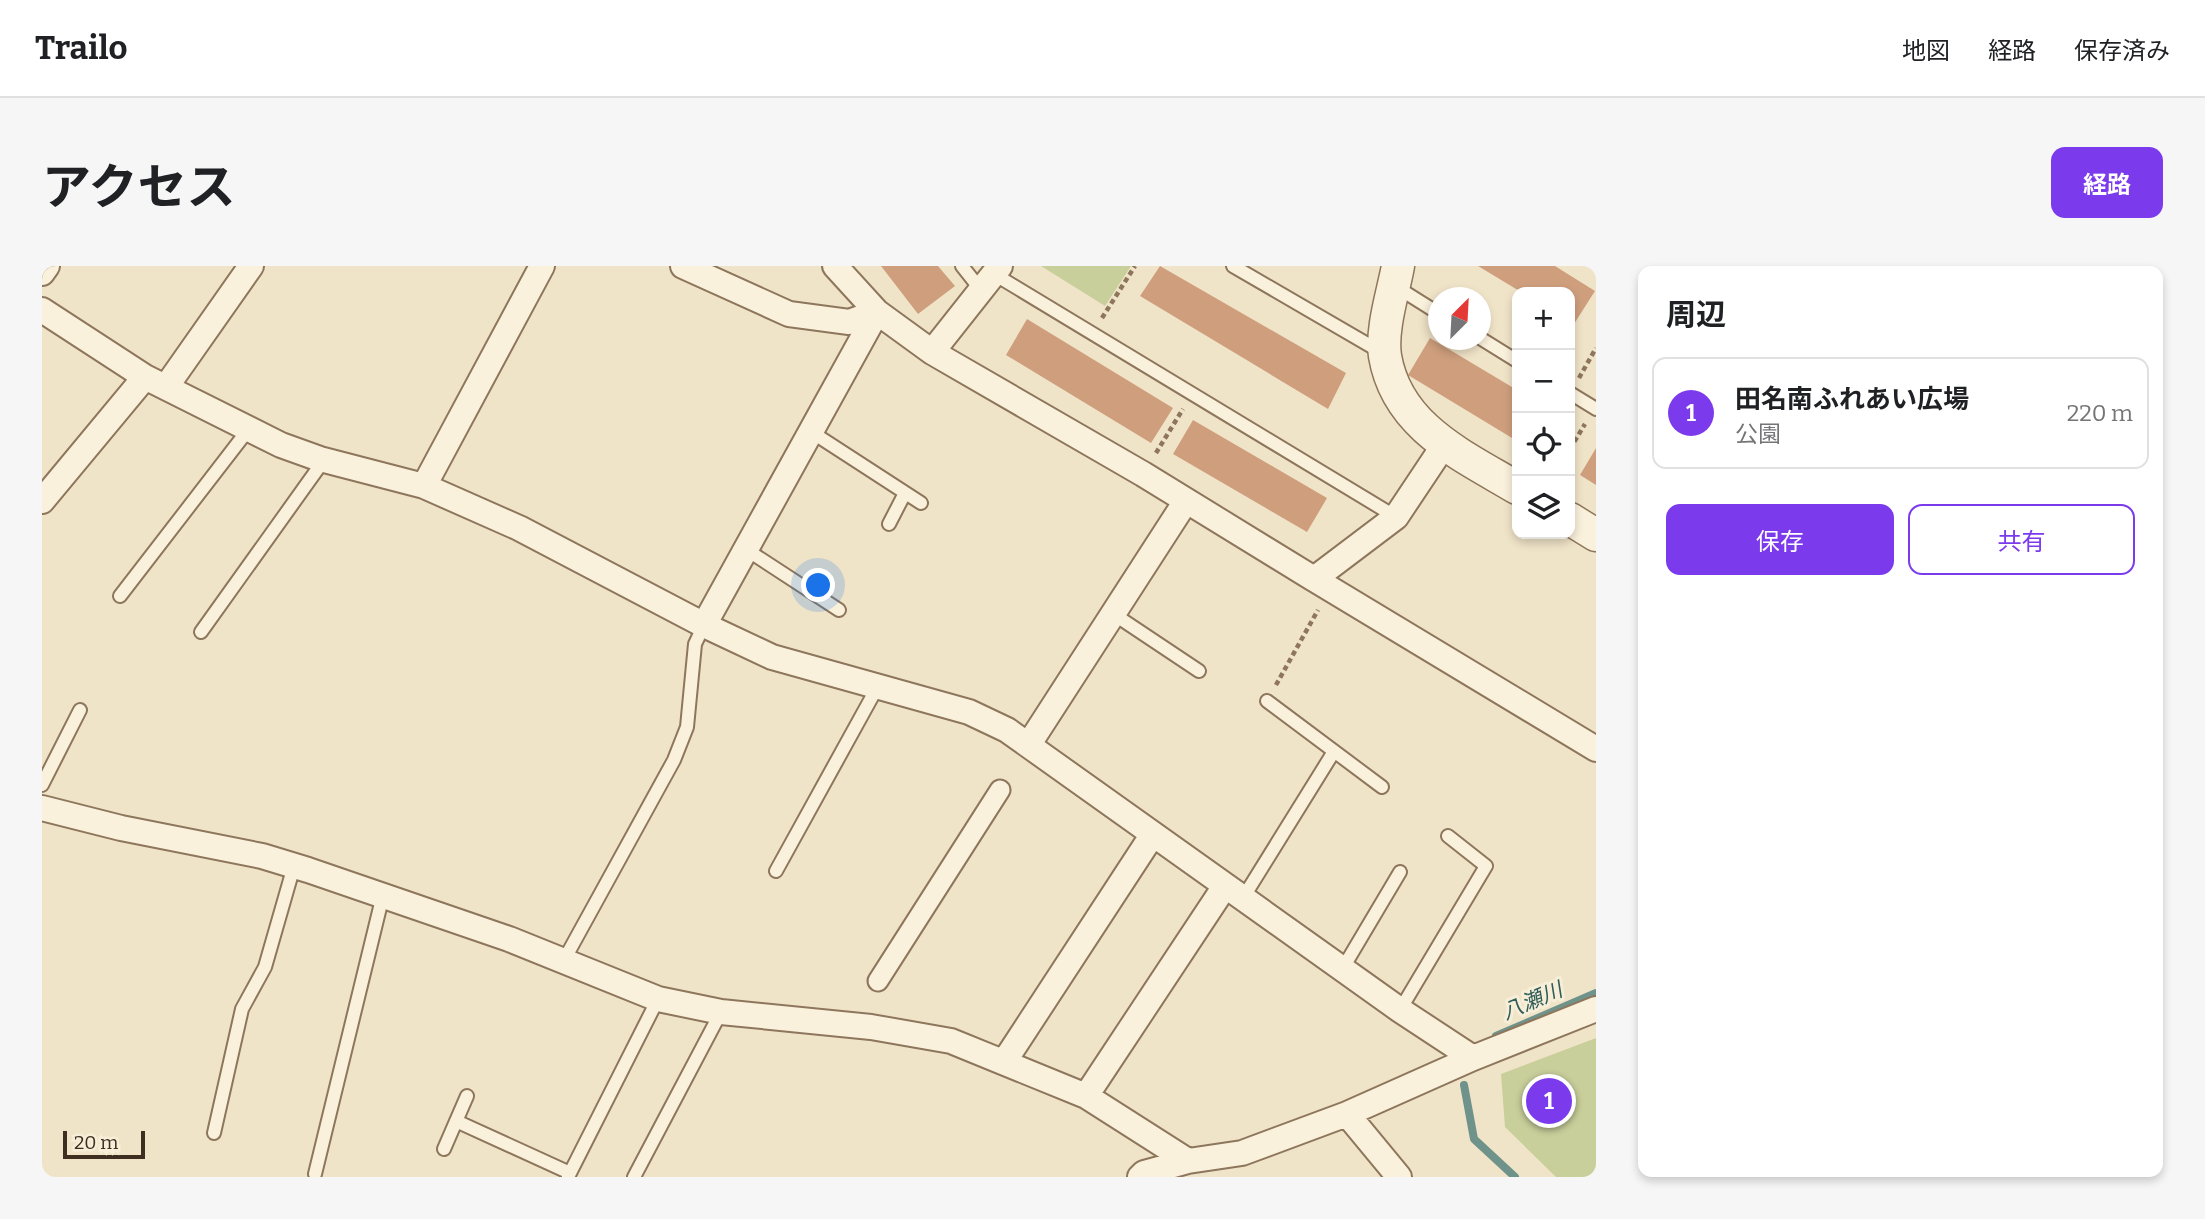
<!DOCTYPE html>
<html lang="ja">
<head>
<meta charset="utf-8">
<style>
	:root { --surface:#fff; --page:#f6f6f6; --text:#202124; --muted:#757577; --line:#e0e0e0; --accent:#7c3aed }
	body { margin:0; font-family:Bitter,"Noto Sans JP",serif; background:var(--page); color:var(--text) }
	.controls { position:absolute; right:21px; top:21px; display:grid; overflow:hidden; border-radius:14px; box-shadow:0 4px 10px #0003 }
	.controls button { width:63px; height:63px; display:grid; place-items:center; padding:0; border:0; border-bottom:2px solid var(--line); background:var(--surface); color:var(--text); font:35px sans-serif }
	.compass { position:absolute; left:1386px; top:21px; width:63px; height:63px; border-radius:50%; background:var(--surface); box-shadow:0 4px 10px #0003; rotate:24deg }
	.scale { position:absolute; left:21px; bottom:18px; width:82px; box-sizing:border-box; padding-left:7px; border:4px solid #3d2e20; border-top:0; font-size:19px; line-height:24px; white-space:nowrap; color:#3d2e20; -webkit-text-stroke:5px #f7eed8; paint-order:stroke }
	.you { position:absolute; left:777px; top:320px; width:24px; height:24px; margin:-18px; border:5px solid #fff; border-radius:50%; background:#1a73e8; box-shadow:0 0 0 10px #1a73e833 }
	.badge { display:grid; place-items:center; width:46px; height:46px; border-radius:50%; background:var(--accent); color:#fff; font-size:23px; font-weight:700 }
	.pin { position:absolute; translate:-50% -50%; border:4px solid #fff; box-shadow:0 2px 7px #0006 }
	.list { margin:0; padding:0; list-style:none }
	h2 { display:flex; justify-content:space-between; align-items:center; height:91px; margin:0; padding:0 28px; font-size:30px }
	h2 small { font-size:23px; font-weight:400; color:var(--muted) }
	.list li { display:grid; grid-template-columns:46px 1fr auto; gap:21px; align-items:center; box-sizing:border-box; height:112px; margin:0 14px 14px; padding:0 14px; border:2px solid var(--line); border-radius:14px }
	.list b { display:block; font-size:26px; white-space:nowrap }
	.list p { margin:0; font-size:23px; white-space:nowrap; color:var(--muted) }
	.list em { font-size:23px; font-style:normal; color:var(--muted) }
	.actions { display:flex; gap:14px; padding:21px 28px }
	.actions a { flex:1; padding:16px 0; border:2px solid var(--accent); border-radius:14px; text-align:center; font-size:24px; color:var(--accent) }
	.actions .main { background:var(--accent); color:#fff }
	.icon { flex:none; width:38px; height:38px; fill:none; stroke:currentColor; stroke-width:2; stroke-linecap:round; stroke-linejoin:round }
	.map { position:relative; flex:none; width:1554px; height:911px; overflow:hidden; border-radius:14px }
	header { display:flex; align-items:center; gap:42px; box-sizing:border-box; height:98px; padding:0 35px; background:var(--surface); border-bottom:2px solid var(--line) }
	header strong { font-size:33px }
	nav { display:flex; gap:38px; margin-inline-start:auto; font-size:24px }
	.intro { display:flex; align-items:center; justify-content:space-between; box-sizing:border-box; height:168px; padding:0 42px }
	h1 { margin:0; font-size:49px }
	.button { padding:18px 32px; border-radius:14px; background:var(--accent); color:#fff; font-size:24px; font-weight:700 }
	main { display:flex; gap:42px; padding:0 42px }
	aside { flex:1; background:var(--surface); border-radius:14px; box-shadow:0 4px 10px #0003 }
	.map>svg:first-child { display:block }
	.green { fill:#c9cf9b }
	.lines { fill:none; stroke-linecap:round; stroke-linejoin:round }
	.stream { stroke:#6f938a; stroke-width:8 }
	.building { fill:#cf9f7d }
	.service-casing { stroke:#8d765c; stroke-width:16 }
	.pedestrian-casing { stroke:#8d765c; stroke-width:23 }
	.minor-casing { stroke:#8d765c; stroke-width:28 }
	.tertiary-casing { stroke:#8d765c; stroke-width:35 }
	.path { stroke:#8d765c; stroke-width:4.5; stroke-dasharray:5 3.5; stroke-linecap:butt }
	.service { stroke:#faf1dc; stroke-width:12 }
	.pedestrian { stroke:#faf1dc; stroke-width:19 }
	.minor { stroke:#faf1dc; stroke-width:24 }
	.tertiary { stroke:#faf1dc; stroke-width:32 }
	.labels { text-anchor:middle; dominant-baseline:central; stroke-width:6; stroke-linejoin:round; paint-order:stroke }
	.water-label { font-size:21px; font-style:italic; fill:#2f5d5a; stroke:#f7eed8 }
</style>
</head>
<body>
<header>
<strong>Trailo</strong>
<nav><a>地図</a><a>経路</a><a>保存済み</a></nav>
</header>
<div class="intro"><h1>アクセス</h1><a class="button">経路</a></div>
<main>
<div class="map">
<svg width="1554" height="911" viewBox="0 0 1554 911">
	<rect width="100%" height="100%" fill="#f0e4c8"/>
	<path class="green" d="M999 0H1089L1063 40Z
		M1554 772V911H1514L1463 861 1459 808Z"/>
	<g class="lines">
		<path class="stream" d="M1454 770 1554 727
			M1422 819 1432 873 1473 911"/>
	</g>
	<path class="building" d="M839 0H896L913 20 876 48Z
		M1118 0 1304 107 1286 143 1098 30Z
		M1436 0H1513L1553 25 1532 58 1528 55V26H1479Z
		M985 53 1131 142 1109 177 964 89Z
		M1388 72 1475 124V175L1366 109Z
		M1151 154 1285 232 1265 266 1131 188Z
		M1554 182V219L1538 209Z"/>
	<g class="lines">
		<defs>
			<path id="service" d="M920 0 939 24
				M1191 0 1339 86
				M952 8 1354 251
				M1353 20 1396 47
				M1438 72 1475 95
				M1528 127 1554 143
				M768 165 879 237
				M847 258 863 227
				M702 282 797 344
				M78 330 206 164
				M1070 347 1157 405
				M159 366 282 194
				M1225 435 1340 521
				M0 519 38 444
				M734 605 836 420
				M1201 632 1291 487
				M521 696 632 494 645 461 653 378 662 359
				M1301 702 1358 606
				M1358 744 1444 600 1406 570
				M414 855 528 907
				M172 867 200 743 223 701 252 600
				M402 883 425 830
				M273 908 341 629
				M526 911 616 733
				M592 911 679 746"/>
			<path id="pedestrian" d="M836 715 958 524"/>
			<path id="minor" d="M641 0 747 48 807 56 835 46
				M793 0 835 46 890 86 1101 208 1272 313 1354 251 1402 179
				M0 7 5 0
				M0 44 103 111 239 179 278 193 382 220 477 262 662 359 730 391 927 446 965 464 1358 744 1431 792
				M890 86 958 0
				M124 121 209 0
				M382 220 500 0
				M0 235 103 111
				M1272 313 1554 483
				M662 359 835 46
				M987 478 1144 235
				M0 542 79 562 220 590 266 604 467 673 616 733 679 746 829 761 909 775 1044 830 1146 895
				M962 796 1111 568
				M1044 830 1183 620
				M1305 848 1357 911
				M1098 911 1102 907 1146 895 1200 887 1305 848 1431 792 1554 743"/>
			<path id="tertiary" d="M1356 0C1351 27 1339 63 1343 90 1355 161 1420 189 1475 222
				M1528 253 1554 269"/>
		</defs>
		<use href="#service" class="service-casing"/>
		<use href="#pedestrian" class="pedestrian-casing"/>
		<use href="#minor" class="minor-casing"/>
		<use href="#tertiary" class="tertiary-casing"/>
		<path class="path" d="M1060 52 1093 0
			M1537 112 1554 82
			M1528 183 1543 158
			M1114 187 1141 143
			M1234 419 1276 344"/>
		<use href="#service" class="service"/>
		<use href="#pedestrian" class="pedestrian"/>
		<use href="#minor" class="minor"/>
		<use href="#tertiary" class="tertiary"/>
	</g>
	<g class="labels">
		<g class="water-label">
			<text transform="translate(1490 735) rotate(-23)">八瀬川</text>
		</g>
	</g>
</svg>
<div class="controls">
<button>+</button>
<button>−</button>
<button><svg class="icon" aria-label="locate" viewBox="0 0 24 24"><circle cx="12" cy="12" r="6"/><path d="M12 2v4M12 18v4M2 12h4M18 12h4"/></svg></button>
<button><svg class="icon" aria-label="layers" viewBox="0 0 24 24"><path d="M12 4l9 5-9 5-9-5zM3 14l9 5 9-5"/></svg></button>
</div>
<svg class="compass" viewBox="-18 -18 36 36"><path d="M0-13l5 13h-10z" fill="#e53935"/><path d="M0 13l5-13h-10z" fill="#757577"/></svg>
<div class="scale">20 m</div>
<div class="you"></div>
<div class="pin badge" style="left:1507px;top:835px">1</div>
</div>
<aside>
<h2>周辺<small></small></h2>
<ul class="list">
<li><span class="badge">1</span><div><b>田名南ふれあい広場</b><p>公園</p></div><em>220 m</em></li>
</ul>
<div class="actions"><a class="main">保存</a><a>共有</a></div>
</aside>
</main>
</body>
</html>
